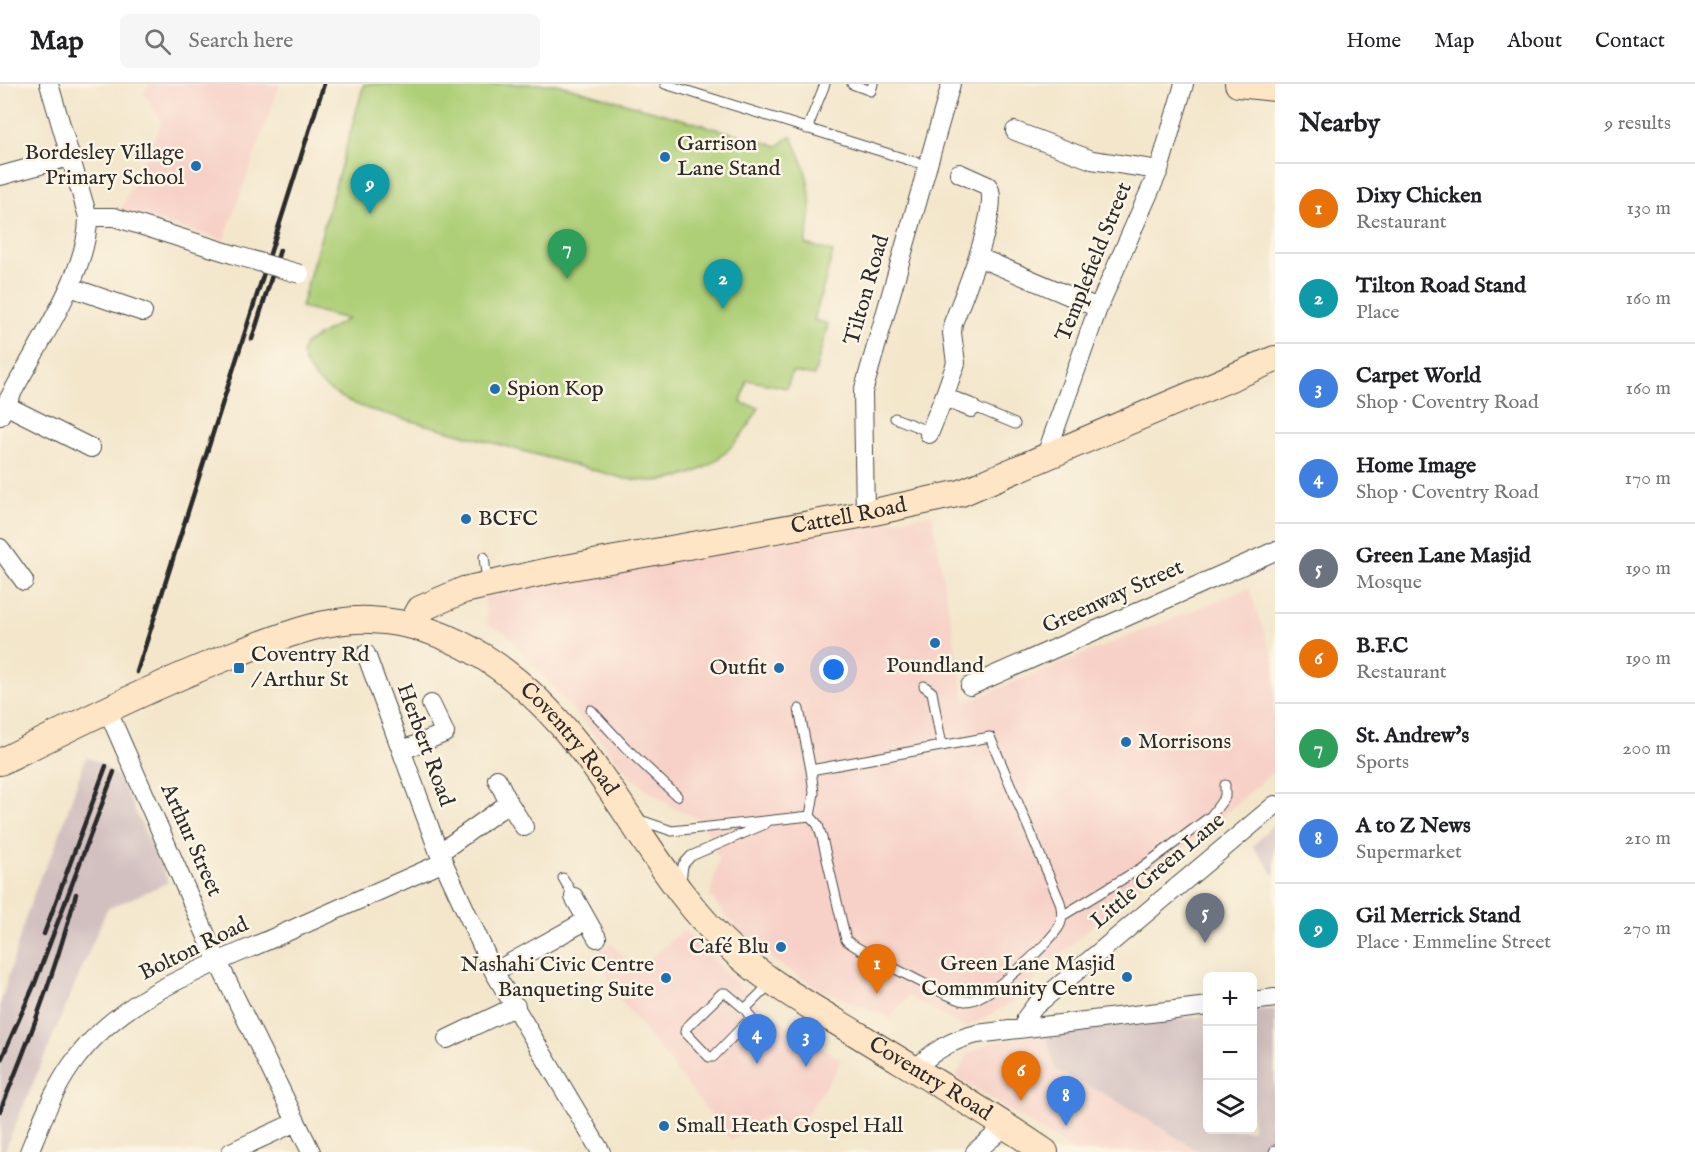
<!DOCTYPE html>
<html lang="en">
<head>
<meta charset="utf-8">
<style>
	:root { --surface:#fff; --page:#f6f6f6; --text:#202124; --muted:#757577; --line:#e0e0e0; --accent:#0f766e }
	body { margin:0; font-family:"IM FELL English",serif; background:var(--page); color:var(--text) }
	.controls { position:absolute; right:18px; bottom:18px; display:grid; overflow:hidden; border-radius:9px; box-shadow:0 6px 24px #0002 }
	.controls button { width:54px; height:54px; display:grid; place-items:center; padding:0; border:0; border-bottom:2px solid var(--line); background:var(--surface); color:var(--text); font:30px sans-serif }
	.you { position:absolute; left:834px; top:586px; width:21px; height:21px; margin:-15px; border:4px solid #fff; border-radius:50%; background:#1a73e8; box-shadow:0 0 0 9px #1a73e833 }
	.badge { display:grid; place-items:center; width:39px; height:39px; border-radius:50%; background:var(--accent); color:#fff; font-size:20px; font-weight:700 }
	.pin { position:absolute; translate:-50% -50px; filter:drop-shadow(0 2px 3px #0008) }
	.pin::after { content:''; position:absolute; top:32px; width:21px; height:18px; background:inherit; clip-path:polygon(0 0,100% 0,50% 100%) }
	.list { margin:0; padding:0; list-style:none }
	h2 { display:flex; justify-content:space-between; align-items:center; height:78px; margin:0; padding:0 24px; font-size:26px }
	h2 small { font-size:20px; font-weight:400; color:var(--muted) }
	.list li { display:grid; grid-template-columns:39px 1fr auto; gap:18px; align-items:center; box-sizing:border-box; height:90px; padding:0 24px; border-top:2px solid var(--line) }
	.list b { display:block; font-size:22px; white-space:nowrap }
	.list p { margin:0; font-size:20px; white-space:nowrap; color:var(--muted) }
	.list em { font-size:20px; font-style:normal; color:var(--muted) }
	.icon { flex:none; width:33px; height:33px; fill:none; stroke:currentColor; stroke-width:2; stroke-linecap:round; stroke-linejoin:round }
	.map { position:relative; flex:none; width:1275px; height:1068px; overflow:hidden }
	header { display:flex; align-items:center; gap:36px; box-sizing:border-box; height:84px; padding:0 30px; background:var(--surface); border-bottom:2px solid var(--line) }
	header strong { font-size:28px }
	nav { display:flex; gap:33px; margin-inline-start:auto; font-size:21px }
	.search { width:420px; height:54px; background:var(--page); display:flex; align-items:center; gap:15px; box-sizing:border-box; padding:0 21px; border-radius:9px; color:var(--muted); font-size:22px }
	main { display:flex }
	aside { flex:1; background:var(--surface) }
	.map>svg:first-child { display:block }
	.built { fill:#f7d1c7 }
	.industrial { fill:#d2bfc0 }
	.green { fill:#aecf77; stroke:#6c7d51; stroke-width:1.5 }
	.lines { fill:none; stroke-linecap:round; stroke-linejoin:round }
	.lane-casing { stroke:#494743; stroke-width:11 }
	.street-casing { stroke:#494743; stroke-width:20 }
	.secondary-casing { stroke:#494743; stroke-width:28 }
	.lane { stroke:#fff; stroke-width:9 }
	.street { stroke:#fff; stroke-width:18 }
	.secondary { stroke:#fee5c5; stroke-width:26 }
	.rail { stroke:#2b2b2b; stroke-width:4.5 }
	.street-bridge-casing { stroke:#494743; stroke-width:20; stroke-linecap:butt }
	.street-bridge { stroke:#fff; stroke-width:18 }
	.poi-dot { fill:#1f6fb2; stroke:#fcf5e5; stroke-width:2 }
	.labels { text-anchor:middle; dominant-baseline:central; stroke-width:5; stroke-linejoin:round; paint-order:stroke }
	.poi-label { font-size:22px; fill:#2b2b2b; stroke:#fcf5e5; text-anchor:start }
	.street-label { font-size:22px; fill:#2b2b2b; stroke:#fcf5e5 }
</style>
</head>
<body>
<header>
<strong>Map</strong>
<div class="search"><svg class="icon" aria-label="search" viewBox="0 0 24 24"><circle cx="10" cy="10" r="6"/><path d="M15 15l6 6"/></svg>Search here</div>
<nav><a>Home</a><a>Map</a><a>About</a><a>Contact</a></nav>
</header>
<main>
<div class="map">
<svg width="1275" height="1068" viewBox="0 0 1275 1068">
	<rect width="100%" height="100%" fill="#fcf5e5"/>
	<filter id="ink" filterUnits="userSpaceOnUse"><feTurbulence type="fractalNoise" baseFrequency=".0167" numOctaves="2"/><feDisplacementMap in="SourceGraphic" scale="12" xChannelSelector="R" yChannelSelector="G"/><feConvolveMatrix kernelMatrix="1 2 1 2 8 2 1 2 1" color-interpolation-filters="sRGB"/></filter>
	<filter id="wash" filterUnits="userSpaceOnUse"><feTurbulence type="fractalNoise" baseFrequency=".008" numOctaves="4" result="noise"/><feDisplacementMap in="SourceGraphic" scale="24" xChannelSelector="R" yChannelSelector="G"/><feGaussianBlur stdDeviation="1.35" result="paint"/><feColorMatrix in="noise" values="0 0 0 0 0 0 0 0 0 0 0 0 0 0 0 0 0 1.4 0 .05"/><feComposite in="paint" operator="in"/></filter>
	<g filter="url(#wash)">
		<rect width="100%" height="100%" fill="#f3e6cb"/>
		<path class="built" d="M149 0H280L224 156 121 126 162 38 144 9Z
			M932 430 965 618 1249 504 1275 580V687L1088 845 1010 920 965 944 908 912 891 934 818 905 748 859 710 812 719 774 701 735 673 724 633 695 505 548 488 542 484 513 573 494Z
			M684 846 763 925 840 975 837 985 793 1051 767 1031 731 1056 611 904 600 866 611 859 637 885Z
			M1045 948 1055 986 1112 1014 1200 1068H1075L956 993 967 971 987 960Z"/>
		<path class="industrial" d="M86 673 103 680 119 694 169 798 107 825 4 1068H0V921L26 832 40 793 55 764Z
			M1275 738V792L1253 762Z
			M1275 925V1068H1200L1112 1014 1055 986 1045 948 1207 932 1208 1046H1252L1253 927Z"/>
		<path class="green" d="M364 0H557L778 62 791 52C810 88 816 121 805 160L833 168 814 236 828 240 814 292 792 288 787 304 747 296 741 319 759 324C729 379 689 404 626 395L368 325C344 317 306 297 302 269L305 260 347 235 301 223Z"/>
	</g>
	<g filter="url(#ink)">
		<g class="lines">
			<defs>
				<path id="lane" d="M665 0 928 82
					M852 0 871 7 873 0
					M807 45 825 0
					M971 324H977L1015 340
					M895 334 930 348
					M484 473 487 498
					M924 602 932 608 942 662
					M799 625 811 686
					M591 626 626 664 677 712
					M640 736 672 747 810 732 814 709 811 686 990 653 1060 818C1062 826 1063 833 1060 841 1050 860 986 919 965 917 950 915 858 866 846 856L822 754 818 741 810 732
					M563 794 574 813
					M681 797 683 781 691 772 765 740
					M1062 832 1141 784 1211 732 1225 713V701
					M722 909H726L745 925 751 934 713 973H709L685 948 686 944Z
					M745 925 772 898
					M1274 1068 1275 1066"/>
				<path id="street" d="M1015 47 1092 76 1159 86
					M0 92 69 73
					M88 133H114L235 171
					M978 173 1098 224
					M70 203 143 228
					M944 313 956 279 952 249 953 239C962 216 1002 120 988 102L959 89
					M5 321 91 364
					M0 332C26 277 89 192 88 133L49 0
					M929 350 944 313 971 324
					M1045 374 1098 224 1159 86 1184 0
					M865 430 863 308 951 0
					M0 464 24 497
					M366 570 439 769 494 888 601 1068
					M970 602 1275 467
					M107 625 218 878 311 1068
					M403 666 445 649 431 620
					M509 719 524 743
					M439 769 509 719 497 695
					M574 813 597 854
					M494 888 587 836
					M1252 917 1275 914
					M1025 942 1026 934 1035 922 1275 721
					M447 955 516 922
					M916 986C929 968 955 955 977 950L1208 922
					M29 1068C43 1034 56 999 79 971 126 911 205 884 273 854 330 829 387 803 444 778
					M231 1068 296 1038
					M975 1068 1006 1042"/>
				<g id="secondary">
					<path d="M1238 0 1275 4"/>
					<path id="s1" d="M411 541 420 525 464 506 549 487 865 430 961 409 1275 275"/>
					<path id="s2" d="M0 678C79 639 157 600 240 568 280 553 325 534 370 536 456 539 527 596 578 661 632 729 671 812 737 870 773 902 819 927 860 952 922 990 985 1027 1045 1068"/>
				</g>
			</defs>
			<use href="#lane" class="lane-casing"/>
			<use href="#street" class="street-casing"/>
			<use href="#secondary" class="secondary-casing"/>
			<use href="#lane" class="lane"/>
			<use href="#street" class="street"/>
			<use href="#secondary" class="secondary"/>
			<path class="rail" d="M252 255 280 166
				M137 588 324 0
				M44 850 106 682
				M0 978 35 899 114 688
				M0 1027C30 955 56 885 76 810"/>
			<defs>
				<path id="street-bridge" d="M235 171 300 190"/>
			</defs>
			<use href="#street-bridge" class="street-bridge-casing"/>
			<use href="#street-bridge" class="street-bridge"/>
		</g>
	</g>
	<g class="poi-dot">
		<circle cx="665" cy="73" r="6"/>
		<circle cx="196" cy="82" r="6"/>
		<circle cx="495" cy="305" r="6"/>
		<circle cx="466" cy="435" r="6"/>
		<circle cx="935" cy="559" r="6"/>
		<rect x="233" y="578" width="12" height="12" rx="3"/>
		<circle cx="779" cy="584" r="6"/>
		<circle cx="1126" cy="658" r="6"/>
		<circle cx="781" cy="863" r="6"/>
		<circle cx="1127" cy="893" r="6"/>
		<circle cx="666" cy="894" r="6"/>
		<circle cx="664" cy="1042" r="6"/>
	</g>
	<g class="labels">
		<g class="poi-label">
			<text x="677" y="60">Garrison<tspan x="677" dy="25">Lane Stand</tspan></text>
			<text x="184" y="69" text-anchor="end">Bordesley Village<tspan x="184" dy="25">Primary School</tspan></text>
			<text x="507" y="305">Spion Kop</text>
			<text x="478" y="435">BCFC</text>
			<text x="251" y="571">Coventry Rd<tspan x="251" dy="25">/ Arthur St</tspan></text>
			<text x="935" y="582" text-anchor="middle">Poundland</text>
			<text x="767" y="584" text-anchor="end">Outfit</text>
			<text x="1138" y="658">Morrisons</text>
			<text x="769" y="863" text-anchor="end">Café Blu</text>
			<text x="1115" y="880" text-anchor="end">Green Lane Masjid<tspan x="1115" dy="25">Commmunity Centre</tspan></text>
			<text x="654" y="881" text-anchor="end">Nashahi Civic Centre<tspan x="654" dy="25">Banqueting Suite</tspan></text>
			<text x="676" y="1042">Small Heath Gospel Hall</text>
		</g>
		<g class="street-label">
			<text transform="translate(1094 178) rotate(-68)">Templefield Street</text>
			<text transform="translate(867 206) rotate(-74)">Tilton Road</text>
			<text stroke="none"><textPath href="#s1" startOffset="458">Cattell Road</textPath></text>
			<text transform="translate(1113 513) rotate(-24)">Greenway Street</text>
			<text stroke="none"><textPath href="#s2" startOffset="639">Coventry Road</textPath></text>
			<text transform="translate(425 661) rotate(70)">Herbert Road</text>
			<text transform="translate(191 756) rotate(66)">Arthur Street</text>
			<text transform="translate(1158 787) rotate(-40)">Little Green Lane</text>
			<text transform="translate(194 865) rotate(-26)">Bolton Road</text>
			<text stroke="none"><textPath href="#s2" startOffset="1143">Coventry Road</textPath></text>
		</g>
	</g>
</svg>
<div class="controls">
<button>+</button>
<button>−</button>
<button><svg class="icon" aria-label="layers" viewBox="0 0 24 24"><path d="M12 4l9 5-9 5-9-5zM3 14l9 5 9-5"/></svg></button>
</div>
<div class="you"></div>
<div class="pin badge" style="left:877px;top:910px;background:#e8710a">1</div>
<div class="pin badge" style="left:723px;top:225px;background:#0f9aa8">2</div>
<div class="pin badge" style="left:806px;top:983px;background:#3f7fe0">3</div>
<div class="pin badge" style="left:757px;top:980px;background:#3f7fe0">4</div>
<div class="pin badge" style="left:1205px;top:859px;background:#6b7280">5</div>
<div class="pin badge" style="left:1021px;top:1017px;background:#e8710a">6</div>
<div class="pin badge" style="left:567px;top:195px;background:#2e9e5b">7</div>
<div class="pin badge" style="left:1066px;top:1042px;background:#3f7fe0">8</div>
<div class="pin badge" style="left:370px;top:130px;background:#0f9aa8">9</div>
</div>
<aside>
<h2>Nearby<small>9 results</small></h2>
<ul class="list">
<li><span class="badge" style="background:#e8710a">1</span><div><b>Dixy Chicken</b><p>Restaurant</p></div><em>130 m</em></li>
<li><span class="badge" style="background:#0f9aa8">2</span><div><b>Tilton Road Stand</b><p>Place</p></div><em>160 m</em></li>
<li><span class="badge" style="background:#3f7fe0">3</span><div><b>Carpet World</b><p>Shop · Coventry Road</p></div><em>160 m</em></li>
<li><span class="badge" style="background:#3f7fe0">4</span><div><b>Home Image</b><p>Shop · Coventry Road</p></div><em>170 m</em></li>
<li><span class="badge" style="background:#6b7280">5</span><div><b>Green Lane Masjid</b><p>Mosque</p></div><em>190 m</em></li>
<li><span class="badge" style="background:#e8710a">6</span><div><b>B.F.C</b><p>Restaurant</p></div><em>190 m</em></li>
<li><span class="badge" style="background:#2e9e5b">7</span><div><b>St. Andrew's</b><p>Sports</p></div><em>200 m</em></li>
<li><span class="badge" style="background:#3f7fe0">8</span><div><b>A to Z News</b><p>Supermarket</p></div><em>210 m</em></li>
<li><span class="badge" style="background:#0f9aa8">9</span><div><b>Gil Merrick Stand</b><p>Place · Emmeline Street</p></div><em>270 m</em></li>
</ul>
</aside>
</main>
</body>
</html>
